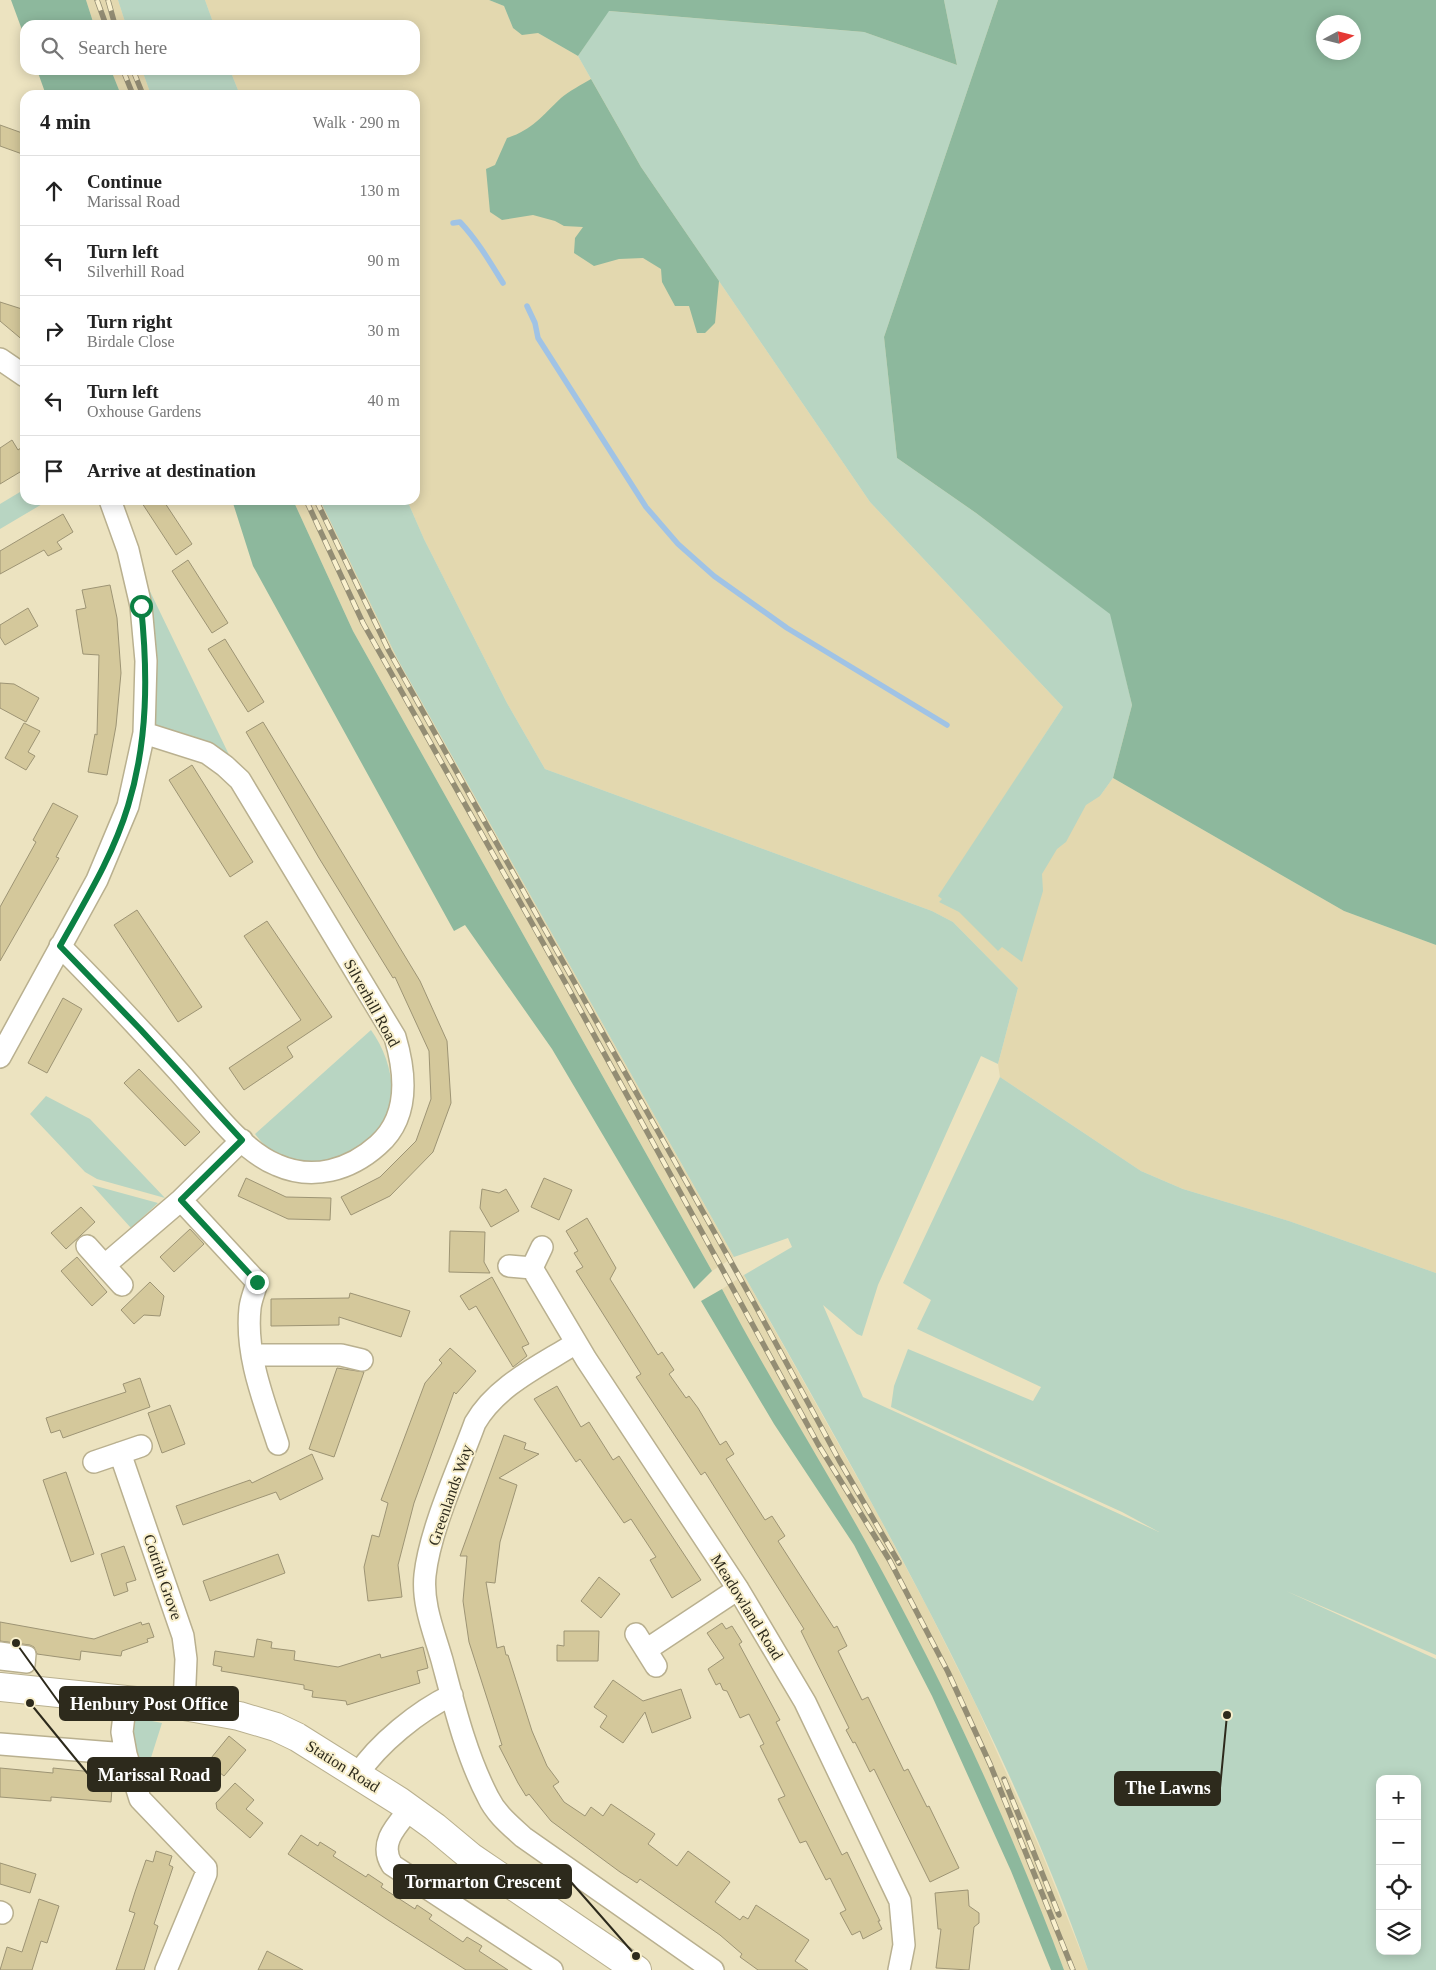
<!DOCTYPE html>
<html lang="en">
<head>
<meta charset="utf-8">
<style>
	:root { --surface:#fff; --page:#f6f6f6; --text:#222; --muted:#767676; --line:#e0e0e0 }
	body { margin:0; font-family:"Times New Roman",serif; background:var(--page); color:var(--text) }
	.controls { position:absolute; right:15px; bottom:15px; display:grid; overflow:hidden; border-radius:10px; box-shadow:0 2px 12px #0003 }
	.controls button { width:45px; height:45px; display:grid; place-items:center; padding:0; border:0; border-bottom:1px solid var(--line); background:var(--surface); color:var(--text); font:25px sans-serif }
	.compass { position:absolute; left:1316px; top:15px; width:45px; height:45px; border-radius:50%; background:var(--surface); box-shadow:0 2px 12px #0003; rotate:83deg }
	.stop { position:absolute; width:15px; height:15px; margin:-11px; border:4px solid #0b8043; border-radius:50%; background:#fff }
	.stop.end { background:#0b8043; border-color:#fff; box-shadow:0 1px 5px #0008 }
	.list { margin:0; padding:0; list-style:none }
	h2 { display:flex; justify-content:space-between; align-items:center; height:65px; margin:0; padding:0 20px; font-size:21px }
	h2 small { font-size:16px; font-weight:400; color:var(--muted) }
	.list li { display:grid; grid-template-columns:32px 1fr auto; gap:15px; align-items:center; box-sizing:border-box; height:70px; padding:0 20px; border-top:1px solid var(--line) }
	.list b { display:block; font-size:19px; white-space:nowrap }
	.list p { margin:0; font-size:16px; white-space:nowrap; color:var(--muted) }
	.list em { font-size:16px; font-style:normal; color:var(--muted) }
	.icon { flex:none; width:28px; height:28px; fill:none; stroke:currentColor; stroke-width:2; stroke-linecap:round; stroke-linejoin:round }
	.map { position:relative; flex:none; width:1436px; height:1970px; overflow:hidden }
	.search { position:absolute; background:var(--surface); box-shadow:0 2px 12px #0003; left:20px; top:20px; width:400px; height:55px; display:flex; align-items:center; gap:12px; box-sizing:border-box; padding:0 18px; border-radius:15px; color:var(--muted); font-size:19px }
	.panel { position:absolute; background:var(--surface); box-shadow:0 2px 12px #0003; left:20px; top:90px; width:400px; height:415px; border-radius:15px }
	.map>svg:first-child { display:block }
	.built { fill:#e3d8af }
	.green { fill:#b8d5c2; fill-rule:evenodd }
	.forest { fill:#8db89d; fill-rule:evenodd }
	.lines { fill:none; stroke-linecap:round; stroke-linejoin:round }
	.stream { stroke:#a0c3e5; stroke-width:5.5 }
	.building { fill:#d4c89b; stroke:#9d9474 }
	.pedestrian-casing { stroke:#b9b08f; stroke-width:18 }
	.minor-casing { stroke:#b9b08f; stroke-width:24 }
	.secondary-casing { stroke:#b9b08f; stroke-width:30 }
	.pedestrian { stroke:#fff; stroke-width:15 }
	.minor { stroke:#fff; stroke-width:21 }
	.secondary { stroke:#fff; stroke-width:28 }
	.rail-casing { stroke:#938d74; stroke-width:5.5 }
	.rail { stroke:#f9f0cd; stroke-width:4; stroke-dasharray:11; stroke-linecap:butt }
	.route { stroke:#0b8043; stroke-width:6 }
	.labels { text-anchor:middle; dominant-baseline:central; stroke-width:4; stroke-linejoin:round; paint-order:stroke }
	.street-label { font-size:16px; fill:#2d2a1c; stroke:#f9f0cd }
	.leader { fill:none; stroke:#2d2a1c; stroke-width:2 }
	.callout-dot { fill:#2d2a1c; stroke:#f9f0cd; stroke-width:2 }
	.callout { fill:#2d2a1c; stroke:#2d2a1c; stroke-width:2 }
	.callout-label { font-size:18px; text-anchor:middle; font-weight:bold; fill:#fff }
</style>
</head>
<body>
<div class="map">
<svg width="1436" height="1970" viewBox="0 0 1436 1970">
	<rect width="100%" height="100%" fill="#ece3c0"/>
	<path class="built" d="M86 0H118L126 25H94Z
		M205 0H489L504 6 513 28 538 33 578 56 641 167 870 502 1063 707 1017 777 1100 796 1113 778 1344 911 1436 945V1273L1289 1221 1183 1189 1141 1171 1000 1077 998 1064 1018 988 953 922 932 911 545 769 507 703 424 539 407 500H415V95H240L230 70H415V25H214Z
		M111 70H142L151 95H121Z
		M293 500H321L398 660 734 1257 712 1271 353 631Z
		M744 1275 876 1511 927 1607 976 1705 1041 1851 1088 1970H1064L1016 1849 969 1743 917 1637 862 1535 754 1350 722 1289Z"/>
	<path class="green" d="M118 0H205L214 25H126Z
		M944 0H998L884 337 897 458 976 513 1111 614 1132 705 1113 778 1100 796 1086 805 1066 842 1057 849 1042 874 1043 891 1022 962 1002 947 998 951 959 912 939 902 942 899 938 896 1063 707 870 502 641 167 578 56 608 11 864 32 957 65Z
		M142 70H230L240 95H151Z
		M25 489V500H49L0 529V504Z
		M320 500H407L424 539 507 703 545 769 932 911 953 922 1018 988 998 1064 981 1056 878 1285 862 1336 857 1334 823 1305 863 1397 1159 1532 1122 1512 891 1407 894 1386 908 1349 1033 1401 1041 1387 917 1329 931 1300 903 1283 1000 1077 1141 1171 1183 1189 1289 1221 1436 1273V1655L1286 1591 1436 1659V1970H1088C1002 1726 871 1500 744 1275L792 1247 788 1238 734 1257 398 660ZM1380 1779H1417V1951H1380Z
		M145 581 233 763 162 729 156 725Z
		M371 1030C389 1055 399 1092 386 1121 367 1162 303 1174 268 1148 263 1144 259 1139 255 1134Z
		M46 1096 90 1119 165 1198 97 1179 85 1172 30 1114Z
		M92 1185 158 1203 131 1228Z
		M127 1716 162 1723 142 1786Z"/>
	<path class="forest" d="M11 0H86L94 25H25V38Z
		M489 0H944L957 65 864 32 609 11 578 56 538 33 522 35 513 28 504 6Z
		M998 0H1436V945L1344 911 1113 778 1132 705 1110 614 976 513 897 458 884 337ZM1324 22H1354V52H1324Z
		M37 70H111L121 95H46Z
		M591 79 641 167 719 281 715 323 705 333H697L689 306H675L662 282 661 269 643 258 619 259 594 266 574 253 575 238 583 227 564 226 555 221 533 215 502 220 490 212 486 169 495 165 507 138C532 130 542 116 561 98 569 91 581 85 591 79Z
		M232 500H293L353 631 712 1271 694 1289 552 1049 465 925 454 931 253 566Z
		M722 1289C766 1373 816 1453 862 1535 941 1675 1008 1820 1064 1970H1051L1011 1871 932 1696 854 1545 774 1424 701 1301Z"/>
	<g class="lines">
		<path class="stream" d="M453 223 460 222C477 240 490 262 503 283
			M527 306 535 323 538 338 646 507 678 544 714 576 787 628 947 725"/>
	</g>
	<path class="building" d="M0 125 25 134V155L0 146Z
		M0 302 25 310V342L0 321Z
		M12 440 18 450 25 445V469L0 484V448Z
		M140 500H163L192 544 176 555Z
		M63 514 73 532 57 542 62 549 48 556 44 550 0 574V551Z
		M188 560 228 623 212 633 172 571Z
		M110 585 117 618 121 673 116 726 107 775 88 772 95 734 97 735 99 655 83 654 76 610 86 608 82 590Z
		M28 608 38 626 5 645 0 637V625Z
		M225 639 264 702 248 712 208 649Z
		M0 683 14 684 39 698 26 722 0 708Z
		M263 722 420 981 447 1041 451 1103 433 1152 390 1196 351 1215 341 1197 380 1177 416 1141 431 1099 429 1051 395 977 393 978 319 858 246 732Z
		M24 723 40 731 28 752 35 756 26 770 5 758Z
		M192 765 253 862 230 877 169 780Z
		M53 803 78 816 56 857 59 858 0 961V907L36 842 33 840Z
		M137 910 202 1007 178 1022 114 925Z
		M267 921 332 1017 287 1047 293 1057 244 1090 229 1068 301 1020 244 936Z
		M63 998 82 1009 47 1073 28 1063Z
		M139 1069 200 1132 185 1146 124 1083Z
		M246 1178 286 1197 331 1198 330 1220 288 1219 238 1196Z
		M544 1178 572 1190 559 1220 531 1207Z
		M482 1189 499 1193 506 1189 519 1211 491 1227 480 1208Z
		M81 1207 95 1222 66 1249 51 1233Z
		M587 1218 616 1268 610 1279 658 1355 662 1352 674 1370 669 1374 686 1398 689 1396 698 1408 720 1445 726 1441 734 1454 726 1459 765 1520 772 1516 785 1536 778 1541 834 1628 837 1626 847 1646 838 1651 862 1700 868 1697 904 1771 908 1769 927 1807 929 1806 959 1868 930 1882 874 1769 870 1772 855 1742 853 1743 846 1730 849 1728 801 1631 804 1629 705 1472 701 1475 636 1377 641 1374 576 1271 583 1267 574 1253 578 1251 566 1231Z
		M190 1229 204 1244 174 1272 160 1257Z
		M450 1231 485 1232 484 1262 490 1273 449 1272Z
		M77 1257 107 1292 92 1306 61 1271Z
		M492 1277 529 1344 522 1347 527 1356 513 1367 476 1306 469 1310 460 1296Z
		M150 1282 164 1296 160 1316 144 1315 134 1324 121 1310Z
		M350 1293 410 1311 401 1337 339 1317V1325L271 1326V1299L349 1298Z
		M450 1348 476 1371 456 1394 454 1392 414 1503 398 1565 402 1597 368 1601 364 1567 372 1535 379 1537 388 1503 381 1500 425 1383 442 1363 439 1360Z
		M337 1368 364 1372 334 1457 309 1449Z
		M140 1378 150 1407 63 1438 60 1430 51 1433 46 1418 126 1392 123 1384Z
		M557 1386 581 1427 589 1422 613 1460 619 1456 701 1580 672 1598 650 1560 656 1557 631 1519 624 1523 580 1459 576 1462 534 1399Z
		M170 1405 185 1444 162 1453 148 1413Z
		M504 1435 526 1443 524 1449 539 1454 499 1478 517 1485 500 1542 495 1583 486 1582 497 1648 504 1646 506 1655H508L532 1731 547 1766 559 1782 553 1786 564 1802 585 1816 591 1807 603 1816 611 1804 655 1834 648 1844 677 1866 688 1851 730 1882 715 1902 740 1920 743 1916 748 1919 756 1905 809 1940 795 1961 808 1970H758L740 1957 742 1954 720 1935 640 1879 637 1883 620 1872 551 1821 529 1794 526 1796 518 1783 499 1746 502 1745 469 1642 463 1601 467 1556H460Z
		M312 1454 323 1479 280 1500 276 1492 183 1525 176 1506 250 1480 252 1483Z
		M66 1472 94 1554 71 1562 43 1480Z
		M124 1546 136 1580 126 1583 128 1591 114 1596 101 1554Z
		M278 1554 285 1573 210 1601 203 1581Z
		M599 1577 620 1594 601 1618 581 1601Z
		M0 1622 94 1639 141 1622 142 1625 149 1623 154 1637 147 1639 148 1642 122 1651 121 1656 81 1651 80 1660 37 1654 34 1647 30 1645 0 1641Z
		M722 1623 726 1629 732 1626 742 1642 739 1644 780 1720 776 1722 797 1764 842 1855 847 1852 880 1921H878L882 1929 863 1939 860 1931 852 1935 840 1913 846 1910 830 1878 826 1880 806 1841 800 1843 778 1799 785 1796 760 1746 764 1744 749 1714 740 1718 727 1691 723 1690 720 1683 716 1685 708 1669 724 1658 707 1633Z
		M564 1631H599L598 1661H557V1645L564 1646Z
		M257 1639 272 1642 271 1648 295 1651 294 1660 338 1667 380 1654 381 1658 423 1647 428 1668 417 1671 420 1683 347 1705 346 1701 312 1697 313 1691 304 1689V1685L221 1671 222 1667 213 1665 215 1651 254 1657Z
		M613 1680 643 1701 681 1689 691 1718 652 1733 645 1712 623 1743 600 1727 607 1716 594 1707Z
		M229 1736 246 1750 224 1776 207 1763Z
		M0 1768 53 1773V1768L113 1774 111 1802 51 1797V1801L0 1797Z
		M235 1783 254 1800 246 1809 263 1823 250 1838 217 1809 216 1803Z
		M301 1835 318 1846 320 1842 336 1852 333 1856 366 1877 368 1874 383 1884 381 1887 415 1909 417 1905 432 1915 429 1919 463 1942 467 1937 482 1946 479 1951 508 1970H466L388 1920 288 1854Z
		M156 1851 172 1856 169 1865 173 1867 154 1924 158 1926 144 1970H116L135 1913 129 1911 135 1892 146 1860 153 1862Z
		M0 1863 36 1874 30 1893 0 1884Z
		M968 1890 969 1906 979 1913V1923L974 1927 969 1970 936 1968 941 1929H938L935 1893Z
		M39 1899 59 1906 47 1943 41 1941 32 1970H0L7 1947 22 1952Z
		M267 1951 303 1970H258Z"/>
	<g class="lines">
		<defs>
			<path id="pedestrian" d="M0 1650 28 1654 27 1665 0 1662"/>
			<path id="minor" d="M0 359 25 376
				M60 946C101 987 140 1029 179 1072 206 1102 240 1150 277 1165 313 1181 350 1170 378 1145 410 1117 406 1074 395 1037L240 780 225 766 207 753 144 733
				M0 1057 97 880 128 806 144 733 146 661 141 606 128 550 110 500
				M181 1200 257 1282C255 1291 251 1299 250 1308 245 1355 264 1401 278 1444
				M87 1246 122 1285
				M105 1265 181 1200 242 1140
				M509 1266 532 1268 542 1247
				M532 1268 586 1359 738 1589 805 1702 900 1901 904 1945 899 1970
				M576 1343C540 1366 497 1385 475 1423 459 1467 430 1529 425 1575 422 1604 434 1632 442 1660 454 1705 466 1755 488 1797 496 1814 510 1825 523 1837L713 1970
				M253 1355H341L362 1360
				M120 1453 183 1636 186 1659 184 1706
				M94 1462 141 1446
				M636 1634 656 1666
				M646 1650 738 1589
				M126 1699 122 1732 126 1754 140 1799 206 1868V1874L166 1970
				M0 1744 126 1754
				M358 1774C378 1744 418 1711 452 1695
				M410 1809C397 1825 378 1843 392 1865L552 1970
				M0 1912 2 1913"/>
			<path id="secondary" d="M0 1687 184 1706 239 1716 276 1727 297 1737 399 1801 435 1827 471 1857 637 1970"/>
		</defs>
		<use href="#pedestrian" class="pedestrian-casing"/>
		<use href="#minor" class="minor-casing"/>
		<use href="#secondary" class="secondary-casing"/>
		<use href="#pedestrian" class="pedestrian"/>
		<use href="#minor" class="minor"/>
		<use href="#secondary" class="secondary"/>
		<defs>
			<path id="rail" d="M97 0 106 25
				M108 0 115 25
				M123 70 133 95
				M133 70 143 95
				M306 500 363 623 565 982 818 1444 890 1561 948 1672 990 1764 1073 1970
				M316 500 389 651 754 1303 839 1460 899 1563
				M1004 1779 1059 1915"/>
		</defs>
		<use href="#rail" class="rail-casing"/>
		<use href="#rail" class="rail"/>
	</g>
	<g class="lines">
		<path class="route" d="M141 606C148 674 148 741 128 806 113 856 85 901 60 946L140 1029 242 1140 181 1200 257 1282"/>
	</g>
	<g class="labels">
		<g class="street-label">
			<text transform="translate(372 1003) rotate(61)">Silverhill Road</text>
			<text transform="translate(450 1495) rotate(-71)">Greenlands Way</text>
			<text transform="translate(163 1577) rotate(71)">Cotrith Grove</text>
			<text transform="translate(747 1607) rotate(58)">Meadowland Road</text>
			<text transform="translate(343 1766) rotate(32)">Station Road</text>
		</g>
	</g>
	<path class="leader" d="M16 1643L60 1704M30 1703L88 1774M1227 1715L1220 1788M636 1956L571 1882"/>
	<g class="callout-dot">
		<circle cx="16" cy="1643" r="5"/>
		<circle cx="30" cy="1703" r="5"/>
		<circle cx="1227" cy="1715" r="5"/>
		<circle cx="636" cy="1956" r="5"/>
	</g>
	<g class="callout">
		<rect x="60" y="1687" width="178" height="33" rx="5"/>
		<rect x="88" y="1758" width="132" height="33" rx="5"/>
		<rect x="1115" y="1772" width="105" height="33" rx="5"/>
		<rect x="394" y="1865" width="177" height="33" rx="5"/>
	</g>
	<g class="callout-label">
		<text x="149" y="1710">Henbury Post Office</text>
		<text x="154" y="1781">Marissal Road</text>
		<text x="1168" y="1794">The Lawns</text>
		<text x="483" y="1888">Tormarton Crescent</text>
	</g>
</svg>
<div class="controls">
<button>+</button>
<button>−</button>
<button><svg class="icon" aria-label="locate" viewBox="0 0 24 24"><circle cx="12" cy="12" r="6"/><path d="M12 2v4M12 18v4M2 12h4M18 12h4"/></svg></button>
<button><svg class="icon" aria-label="layers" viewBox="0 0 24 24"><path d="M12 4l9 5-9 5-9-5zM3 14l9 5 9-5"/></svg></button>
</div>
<svg class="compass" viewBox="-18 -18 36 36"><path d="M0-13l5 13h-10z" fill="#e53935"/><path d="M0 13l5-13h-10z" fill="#767676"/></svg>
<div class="stop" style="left:141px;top:606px"></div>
<div class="stop end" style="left:257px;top:1282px"></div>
<div class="search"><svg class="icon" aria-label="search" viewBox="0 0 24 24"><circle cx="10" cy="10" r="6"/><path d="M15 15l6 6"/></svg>Search here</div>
<section class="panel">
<h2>4 min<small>Walk · 290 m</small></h2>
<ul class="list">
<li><svg class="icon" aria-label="ahead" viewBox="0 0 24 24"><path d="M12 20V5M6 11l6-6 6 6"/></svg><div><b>Continue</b><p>Marissal Road</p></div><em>130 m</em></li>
<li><svg class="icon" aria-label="left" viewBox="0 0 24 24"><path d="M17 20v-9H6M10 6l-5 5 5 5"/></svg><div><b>Turn left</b><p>Silverhill Road</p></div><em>90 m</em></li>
<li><svg class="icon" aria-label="right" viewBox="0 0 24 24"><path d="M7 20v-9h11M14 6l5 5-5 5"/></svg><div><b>Turn right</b><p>Birdale Close</p></div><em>30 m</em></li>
<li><svg class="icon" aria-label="left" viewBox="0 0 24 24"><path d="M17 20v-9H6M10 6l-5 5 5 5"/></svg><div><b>Turn left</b><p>Oxhouse Gardens</p></div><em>40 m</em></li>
<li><svg class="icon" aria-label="arrive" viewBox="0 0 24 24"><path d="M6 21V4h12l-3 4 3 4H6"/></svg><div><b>Arrive at destination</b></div></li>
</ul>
</section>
</div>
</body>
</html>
